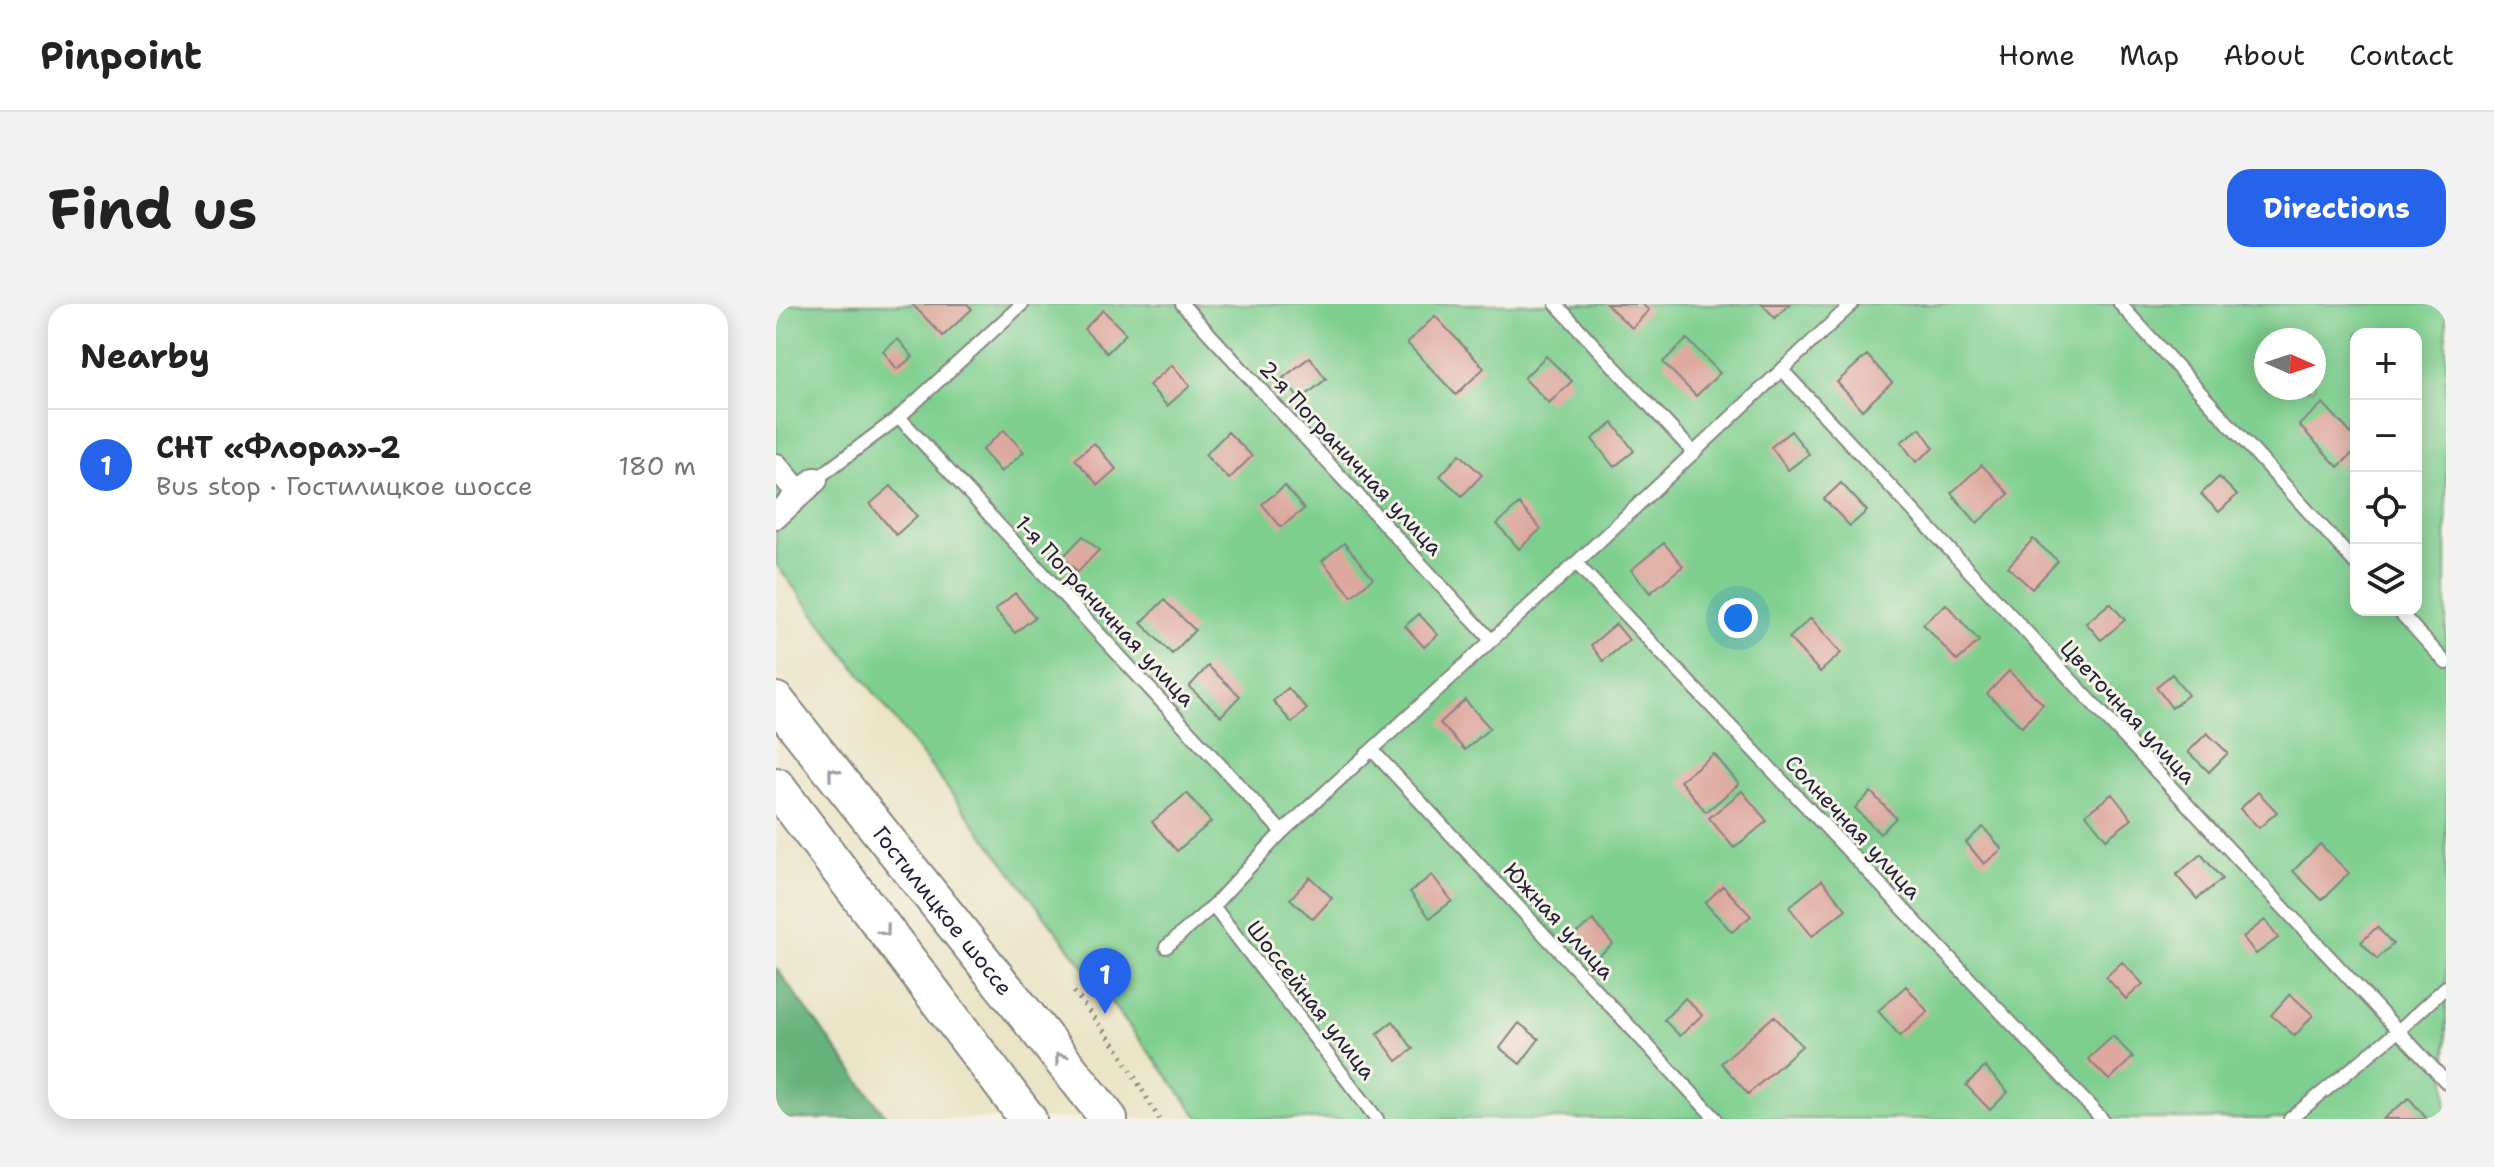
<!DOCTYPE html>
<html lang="en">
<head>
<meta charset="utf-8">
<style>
	:root { --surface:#fff; --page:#f2f2f2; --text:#222; --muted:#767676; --line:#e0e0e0; --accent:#2563eb }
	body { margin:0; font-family:"Shantell Sans",sans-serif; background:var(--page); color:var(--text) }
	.controls { position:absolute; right:24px; top:24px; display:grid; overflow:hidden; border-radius:16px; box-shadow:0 4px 20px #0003 }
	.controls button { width:72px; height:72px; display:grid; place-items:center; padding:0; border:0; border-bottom:2px solid var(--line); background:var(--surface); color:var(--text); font:40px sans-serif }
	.compass { position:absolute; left:1478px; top:24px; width:72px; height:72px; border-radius:50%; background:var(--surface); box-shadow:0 4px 20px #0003; rotate:93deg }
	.you { position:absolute; left:962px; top:314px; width:28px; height:28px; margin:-20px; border:6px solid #fff; border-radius:50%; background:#1a73e8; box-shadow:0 0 0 12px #1a73e833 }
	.badge { display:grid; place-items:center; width:52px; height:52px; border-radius:50%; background:var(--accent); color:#fff; font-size:26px; font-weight:700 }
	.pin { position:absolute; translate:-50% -66px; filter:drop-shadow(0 2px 4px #0008) }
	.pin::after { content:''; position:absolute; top:42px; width:28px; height:24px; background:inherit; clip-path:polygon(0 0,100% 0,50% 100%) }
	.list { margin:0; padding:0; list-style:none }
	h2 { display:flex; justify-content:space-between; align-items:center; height:104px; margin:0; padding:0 32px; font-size:34px }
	h2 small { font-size:26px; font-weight:400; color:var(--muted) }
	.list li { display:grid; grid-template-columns:52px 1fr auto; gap:24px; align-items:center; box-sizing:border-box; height:112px; padding:0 32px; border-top:2px solid var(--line) }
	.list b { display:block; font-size:30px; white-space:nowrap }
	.list p { margin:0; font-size:26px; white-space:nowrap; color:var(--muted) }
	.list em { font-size:26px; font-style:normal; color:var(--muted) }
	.icon { flex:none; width:44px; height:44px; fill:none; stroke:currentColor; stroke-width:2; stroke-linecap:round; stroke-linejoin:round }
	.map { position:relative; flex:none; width:1670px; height:815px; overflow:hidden; border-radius:24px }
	header { display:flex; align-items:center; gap:48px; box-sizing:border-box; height:112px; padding:0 40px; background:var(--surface); border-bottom:2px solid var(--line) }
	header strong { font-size:38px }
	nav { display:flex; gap:44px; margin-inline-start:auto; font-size:28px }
	.intro { display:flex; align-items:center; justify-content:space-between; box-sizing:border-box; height:192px; padding:0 48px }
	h1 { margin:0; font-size:56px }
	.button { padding:20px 36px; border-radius:24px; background:var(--accent); color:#fff; font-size:28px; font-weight:700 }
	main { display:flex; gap:48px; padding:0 48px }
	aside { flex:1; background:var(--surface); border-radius:24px; box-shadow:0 4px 20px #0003 }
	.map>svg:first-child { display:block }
	.green { fill:#7ecf8f; stroke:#507865; stroke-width:2; fill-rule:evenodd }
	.forest { fill:#66b27a; stroke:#446a5a; stroke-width:2 }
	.building { fill:#dea89e }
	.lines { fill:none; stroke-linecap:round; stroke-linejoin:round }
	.service-casing { stroke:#868481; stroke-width:16 }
	.minor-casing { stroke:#868481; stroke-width:28 }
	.secondary-casing { stroke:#868481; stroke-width:40 }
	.path { stroke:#868481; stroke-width:5; stroke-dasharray:2 6; stroke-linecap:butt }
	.service { stroke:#fff; stroke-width:12 }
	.minor { stroke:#fff; stroke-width:24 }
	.secondary { stroke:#fff; stroke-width:36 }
	.oneway { stroke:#9c9ca7 }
	.labels { text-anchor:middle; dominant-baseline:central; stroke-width:6; stroke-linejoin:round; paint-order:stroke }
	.street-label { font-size:22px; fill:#22223b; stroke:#f7f3e8 }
</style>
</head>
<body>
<header>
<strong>Pinpoint</strong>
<nav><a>Home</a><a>Map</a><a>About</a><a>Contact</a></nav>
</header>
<div class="intro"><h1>Find us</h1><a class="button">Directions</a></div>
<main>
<aside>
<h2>Nearby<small></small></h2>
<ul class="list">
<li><span class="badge">1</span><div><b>СНТ «Флора»-2</b><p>Bus stop · Гостилицкое шоссе</p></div><em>180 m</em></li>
</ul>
</aside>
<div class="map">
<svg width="1670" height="815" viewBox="0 0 1670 815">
	<rect width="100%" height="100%" fill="#f7f3e8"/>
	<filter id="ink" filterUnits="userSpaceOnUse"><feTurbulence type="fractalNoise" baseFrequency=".0125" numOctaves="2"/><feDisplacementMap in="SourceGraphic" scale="16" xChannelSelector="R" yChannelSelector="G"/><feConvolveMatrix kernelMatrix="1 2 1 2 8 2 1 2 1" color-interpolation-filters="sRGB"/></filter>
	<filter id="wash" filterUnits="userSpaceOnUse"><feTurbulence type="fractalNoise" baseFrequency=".006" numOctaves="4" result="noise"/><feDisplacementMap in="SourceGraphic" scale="32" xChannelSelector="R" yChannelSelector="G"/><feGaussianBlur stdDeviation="1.8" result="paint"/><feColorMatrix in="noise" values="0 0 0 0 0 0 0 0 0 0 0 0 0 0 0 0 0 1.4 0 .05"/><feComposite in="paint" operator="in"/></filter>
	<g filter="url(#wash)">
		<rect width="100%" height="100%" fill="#ebe5c7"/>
		<path class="green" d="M0 0H1670V815H424L0 260ZM1580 30H1640V306H1580ZM1490 36H1538V84H1490Z"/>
		<path class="forest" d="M0 664 112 815H0Z"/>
		<g id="blocks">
			<path class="building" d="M136 0H191L196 5 167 32Z
				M830 0H866L873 6 856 24Z
				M986 0H1014L999 14Z
				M327 6 350 30 331 49 308 25Z
				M659 12 708 64 680 91 631 39Z
				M122 35 137 53 121 65 107 47Z
				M911 35 944 69 920 92 887 58Z
				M1091 51 1116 79 1086 106 1061 78Z
				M770 52 796 77 773 99 748 74Z
				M534 53 550 75 524 96 507 74Z
				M396 61 414 82 391 102 373 81Z
				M1547 99 1580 135V146L1562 163 1523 121Z
				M837 119 858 147 838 163 816 135Z
				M1144 124 1158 144 1140 158 1125 138Z
				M228 126 248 148 225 168 206 146Z
				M1015 127 1033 150 1012 166 995 143Z
				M452 128 476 152 453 175 429 151Z
				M318 139 340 165 322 181 299 155Z
				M684 150 706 171 686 192 664 172Z
				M1206 161 1233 190 1201 219 1175 189Z
				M1443 173 1461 191 1443 208 1425 190Z
				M1065 179 1091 207 1074 222 1048 195Z
				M115 182 141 212 120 231 94 200Z
				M509 182 528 205 505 223 486 200Z
				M743 200 765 225 743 245 721 220Z
				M307 232 323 246 302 268 287 253Z
				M1257 235 1282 257 1256 285 1232 263Z
				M568 239 597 274 576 292 546 257Z
				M888 239 907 262 874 289 855 266Z
				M239 289 259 313 239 329 219 306Z
				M388 296 419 326 396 350 365 319Z
				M1334 299 1349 316 1325 336 1310 319Z
				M1170 300 1203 337 1181 357 1147 320Z
				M643 310 662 331 648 343 629 322Z
				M1035 314 1065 349 1044 368 1013 334Z
				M840 320 853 336 827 357 815 341Z
				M432 362 464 392 445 412 413 383Z
				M1233 367 1267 400 1246 423 1211 390Z
				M1396 370 1412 391 1396 404 1380 383Z
				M512 384 531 405 516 419 497 397Z
				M689 396 714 424 689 446 664 419Z
				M1431 429 1452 449 1433 468 1412 448Z
				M938 450 963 480 930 508 904 477Z
				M966 487 991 517 958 544 933 514Z
				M1095 488 1120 514 1104 530 1079 504Z
				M1482 488 1501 508 1483 524 1464 505Z
				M411 489 435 518 401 547 376 518Z
				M1336 490 1356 515 1330 535 1310 510Z
				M1207 523 1226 545 1208 560 1190 538Z
				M1544 540 1573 569 1546 596 1517 567Z
				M1425 550 1446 575 1421 595 1400 571Z
				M656 571 676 597 654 614 634 588Z
				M534 573 556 594 537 615 514 595Z
				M1046 576 1070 605 1036 632 1013 603Z
				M947 582 975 612 956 628 929 599Z
				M817 616 837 640 818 656 797 632Z
				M1489 616 1502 634 1480 650 1467 633Z
				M1601 623 1617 640 1601 655 1585 638Z
				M1346 658 1367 680 1350 695 1330 673Z
				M1130 682 1152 708 1124 732 1102 707Z
				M1514 690 1537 711 1519 732 1495 711Z
				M909 694 926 711 904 732 888 716Z
				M998 712 1026 742 972 790 945 759Z
				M617 717 637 745 621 757 601 730Z
				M743 719 763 735 744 760 724 744Z
				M1337 732 1357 753 1333 776 1312 755Z
				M1209 763 1232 788 1214 806 1190 781Z
				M1633 794 1651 815H1607Z"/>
		</g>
	</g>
	<g filter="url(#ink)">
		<use href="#blocks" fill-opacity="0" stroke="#868481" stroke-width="2"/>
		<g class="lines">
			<defs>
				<path id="service" d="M406 0 715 336
					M780 0 918 149
					M1344 0 1580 260
					M1006 66 1670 778
					M123 113 506 528
					M39 176 123 113 246 0
					M800 259 1326 815
					M1622 306 1670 359
					M597 447 940 815
					M437 602 601 815
					M390 643 437 602 506 528 800 259 1076 0
					M1514 815 1622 727 1670 683"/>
				<path id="minor" d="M0 162 23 189
					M0 212 39 176"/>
				<g id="secondary">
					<path id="s1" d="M0 397 333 815"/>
					<path d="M0 482 252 815"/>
				</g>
			</defs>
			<use href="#service" class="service-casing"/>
			<use href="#minor" class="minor-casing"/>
			<use href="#secondary" class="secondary-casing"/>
			<path class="path" d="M298 688 344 748 383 815"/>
			<use href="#service" class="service"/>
			<use href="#minor" class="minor"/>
			<use href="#secondary" class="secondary"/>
		</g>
		<defs><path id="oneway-chevron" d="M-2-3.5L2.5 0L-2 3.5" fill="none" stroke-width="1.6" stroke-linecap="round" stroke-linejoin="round" transform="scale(2)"/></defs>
		<g class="oneway">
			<use href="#oneway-chevron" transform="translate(57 469) rotate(-129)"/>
			<use href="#oneway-chevron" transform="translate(109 627) rotate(53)"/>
			<use href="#oneway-chevron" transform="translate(284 754) rotate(-128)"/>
		</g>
	</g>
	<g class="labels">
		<g class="street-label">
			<text transform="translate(575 154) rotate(47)">2-я Пограничная улица</text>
			<text transform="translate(329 307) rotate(47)">1-я Пограничная улица</text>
			<text transform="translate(1352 408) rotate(47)">Цветочная улица</text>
			<text transform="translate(1077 523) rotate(47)">Солнечная улица</text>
			<text stroke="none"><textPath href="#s1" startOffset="268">Гостилицкое шоссе</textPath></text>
			<text transform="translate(783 617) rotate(47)">Южная улица</text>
			<text transform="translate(535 696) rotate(52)">Шоссейная улица</text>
		</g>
	</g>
</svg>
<div class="controls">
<button>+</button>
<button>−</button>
<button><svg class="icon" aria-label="locate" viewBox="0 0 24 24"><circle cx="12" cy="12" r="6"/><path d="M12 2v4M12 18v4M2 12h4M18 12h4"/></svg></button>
<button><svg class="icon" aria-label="layers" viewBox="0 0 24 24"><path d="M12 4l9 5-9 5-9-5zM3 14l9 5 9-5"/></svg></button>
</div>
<svg class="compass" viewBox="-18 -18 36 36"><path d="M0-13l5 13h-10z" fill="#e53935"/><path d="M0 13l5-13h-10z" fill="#767676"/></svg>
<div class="you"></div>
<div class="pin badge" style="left:329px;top:710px">1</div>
</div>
</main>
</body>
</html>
